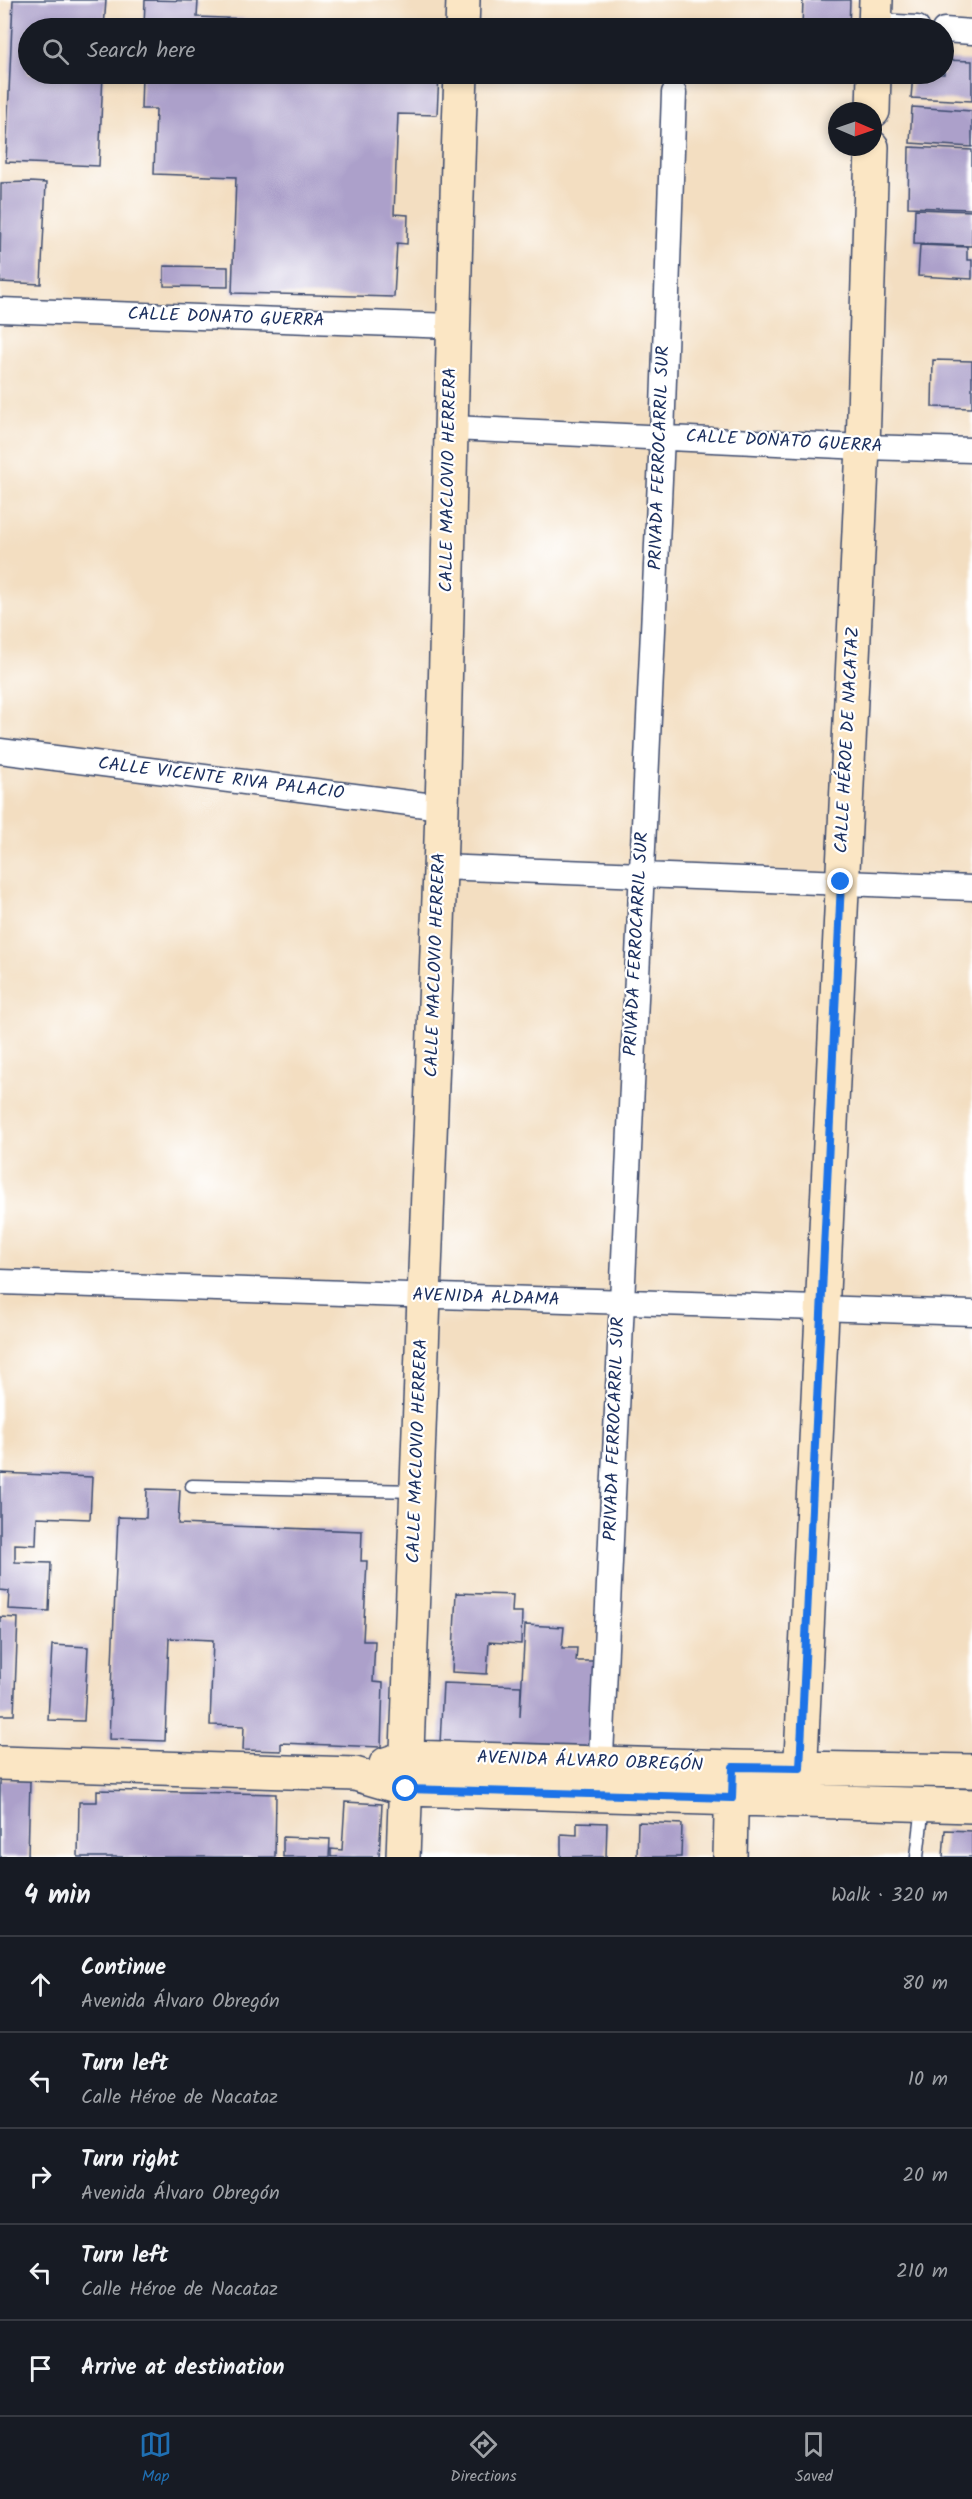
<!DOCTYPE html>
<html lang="en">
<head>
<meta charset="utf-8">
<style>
	:root { --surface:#171b24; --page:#20242c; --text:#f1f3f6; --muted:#9ea1a6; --line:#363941; --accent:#1f6fb2 }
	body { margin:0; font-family:Kalam,sans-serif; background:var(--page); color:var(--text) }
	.compass { position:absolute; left:828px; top:102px; width:54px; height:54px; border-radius:50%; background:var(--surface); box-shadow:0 3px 9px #0003; rotate:92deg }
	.stop { position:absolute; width:18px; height:18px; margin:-14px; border:4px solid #1a73e8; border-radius:50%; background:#fff }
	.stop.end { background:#1a73e8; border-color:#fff; box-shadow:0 2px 6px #0008 }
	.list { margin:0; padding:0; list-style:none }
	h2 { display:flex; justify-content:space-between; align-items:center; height:78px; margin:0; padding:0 24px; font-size:26px }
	h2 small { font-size:20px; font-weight:400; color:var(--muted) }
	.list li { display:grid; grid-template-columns:39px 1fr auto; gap:18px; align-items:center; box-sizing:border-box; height:96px; padding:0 24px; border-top:2px solid var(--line) }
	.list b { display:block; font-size:22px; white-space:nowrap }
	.list p { margin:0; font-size:20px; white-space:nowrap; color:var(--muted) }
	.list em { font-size:20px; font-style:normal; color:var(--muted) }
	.icon { flex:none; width:33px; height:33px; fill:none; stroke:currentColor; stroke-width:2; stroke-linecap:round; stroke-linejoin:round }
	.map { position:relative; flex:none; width:972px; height:1857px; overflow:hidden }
	.search { position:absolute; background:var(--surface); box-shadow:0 3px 9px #0003; left:18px; right:18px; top:18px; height:66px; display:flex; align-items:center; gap:15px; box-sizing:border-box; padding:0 21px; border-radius:33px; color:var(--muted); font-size:22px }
	.sheet { height:558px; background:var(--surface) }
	nav { display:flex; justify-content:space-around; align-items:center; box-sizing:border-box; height:84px; border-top:2px solid var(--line); background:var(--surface); font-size:16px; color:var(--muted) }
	nav a { display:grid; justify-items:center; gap:3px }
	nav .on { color:var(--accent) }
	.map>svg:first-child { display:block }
	.building { fill:#aca0ca }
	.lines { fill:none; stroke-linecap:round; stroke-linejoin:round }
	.lane-casing { stroke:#3b496d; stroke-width:15 }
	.street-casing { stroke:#3b496d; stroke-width:27 }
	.secondary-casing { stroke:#3b496d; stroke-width:36 }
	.lane { stroke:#fff; stroke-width:12 }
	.street { stroke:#fff; stroke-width:24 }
	.secondary { stroke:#fbe6c4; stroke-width:33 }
	.route { stroke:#1a73e8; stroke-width:8 }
	.labels { text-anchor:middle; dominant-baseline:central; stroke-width:4.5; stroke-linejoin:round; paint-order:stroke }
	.street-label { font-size:18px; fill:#1b2f5e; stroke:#fff }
</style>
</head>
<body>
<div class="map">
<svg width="972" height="1857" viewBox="0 0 972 1857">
	<rect width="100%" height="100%" fill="#fff"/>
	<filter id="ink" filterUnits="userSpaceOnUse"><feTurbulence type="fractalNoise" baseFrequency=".0167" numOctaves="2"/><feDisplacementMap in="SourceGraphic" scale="12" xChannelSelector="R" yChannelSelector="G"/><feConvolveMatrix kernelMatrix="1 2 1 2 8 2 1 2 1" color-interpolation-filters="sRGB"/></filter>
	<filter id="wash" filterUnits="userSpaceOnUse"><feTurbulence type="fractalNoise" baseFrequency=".008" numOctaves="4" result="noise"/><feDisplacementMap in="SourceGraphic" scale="24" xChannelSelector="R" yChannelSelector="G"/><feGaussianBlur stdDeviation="1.35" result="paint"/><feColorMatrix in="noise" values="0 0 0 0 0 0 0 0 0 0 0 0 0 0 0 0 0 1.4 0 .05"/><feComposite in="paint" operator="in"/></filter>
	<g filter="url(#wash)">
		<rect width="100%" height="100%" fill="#f3dec1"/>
		<g id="blocks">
			<path class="building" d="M13 0H106L104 28H28V74H103L99 166 6 162Z
				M145 0 198 1 197 17 441 26V28H144Z
				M803 0H850L849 28H802Z
				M944 60 972 61V101L911 98 913 74H944Z
				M142 74H439L437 115 398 114 394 214 408 215 407 244 397 243 394 297 232 293 236 177 154 174 156 109H141Z
				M912 107 972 111V147L910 143Z
				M909 147 972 150V209L908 207Z
				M29 182 46 183 41 284 0 282 1 183Z
				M915 209 972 211V246L914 244Z
				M920 245 967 247V260H972V279L918 276Z
				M164 266 228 267V287L164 286Z
				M933 360 972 361V408L932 407Z
				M0 1473 92 1477 90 1519 37 1517 36 1545 15 1544V1562L51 1563 49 1611 8 1609 9 1591 0 1590Z
				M147 1489 180 1490 178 1524 362 1531 361 1561H367L363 1641H375L373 1682 383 1683 381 1747 281 1743V1751L243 1750 244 1726 210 1725 213 1640 169 1638 165 1741 109 1739 118 1517 146 1518Z
				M456 1593 513 1595 512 1612H522L521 1644 489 1642 487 1674 452 1672Z
				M0 1617 18 1618 14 1715H0Z
				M525 1625 564 1627 562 1648H577L576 1661H596L591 1750 440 1744 443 1683 521 1686 520 1717Z
				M52 1645 88 1647 84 1721 48 1720Z
				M0 1780 30 1781 28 1857H0Z
				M97 1790 276 1794 275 1857H78L79 1802H97Z
				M345 1802 382 1804 379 1857H331V1849L342 1850Z
				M577 1822 607 1823 606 1857H561V1834L577 1835Z
				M638 1822 682 1824 681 1857H637Z
				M945 1830 972 1831V1857H943Z
				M283 1837 330 1839 329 1857H283Z"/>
		</g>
	</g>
	<g filter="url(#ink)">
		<use href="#blocks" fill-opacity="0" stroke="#3b496d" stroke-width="1.5"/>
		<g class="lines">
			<defs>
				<path id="lane" d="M192 1486 416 1491
					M917 1857 923 1806"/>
				<path id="street" d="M875 26 917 28
					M944 30 972 32
					M0 310 452 326
					M452 428 863 447 972 450
					M0 751 441 807
					M440 867 972 888
					M0 1282 972 1313
					M600 1778 662 436 674 93"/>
				<path id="secondary" d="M462 28 463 0
					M875 28 876 0
					M873 111 874 74
					M0 1763 355 1774 406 1789 972 1806
					M386 1764 407 1757 733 1767 972 1771
					M799 1800 863 447 872 147
					M403 1857C414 1528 429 1200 440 871 449 605 451 339 461 74
					M730 1857 732 1775"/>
			</defs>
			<use href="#lane" class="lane-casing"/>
			<use href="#street" class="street-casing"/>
			<use href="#secondary" class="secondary-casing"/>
			<use href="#lane" class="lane"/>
			<use href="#street" class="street"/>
			<use href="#secondary" class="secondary"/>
		</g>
	</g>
	<g class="lines" filter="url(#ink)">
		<path class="route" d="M406 1789 732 1798 733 1767 800 1768 841 882"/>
	</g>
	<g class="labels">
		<g class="street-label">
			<text transform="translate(226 318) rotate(2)">CALLE DONATO GUERRA</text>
			<text transform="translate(784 442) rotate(3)">CALLE DONATO GUERRA</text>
			<text transform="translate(660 458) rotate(-88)">PRIVADA FERROCARRIL SUR</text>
			<text transform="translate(449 480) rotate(-89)">CALLE MACLOVIO HERRERA</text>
			<text transform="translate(848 740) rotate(-87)">CALLE HÉROE DE NACATAZ</text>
			<text transform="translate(221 779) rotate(7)">CALLE VICENTE RIVA PALACIO</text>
			<text transform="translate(637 944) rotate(-87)">PRIVADA FERROCARRIL SUR</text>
			<text transform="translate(436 965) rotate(-88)">CALLE MACLOVIO HERRERA</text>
			<text transform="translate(486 1298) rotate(2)">AVENIDA ALDAMA</text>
			<text transform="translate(615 1429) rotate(-88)">PRIVADA FERROCARRIL SUR</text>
			<text transform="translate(418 1451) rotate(-88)">CALLE MACLOVIO HERRERA</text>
			<text transform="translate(590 1762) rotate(2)">AVENIDA ÁLVARO OBREGÓN</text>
		</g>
	</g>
</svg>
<svg class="compass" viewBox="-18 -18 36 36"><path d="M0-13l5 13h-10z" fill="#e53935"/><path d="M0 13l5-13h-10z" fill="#9ea1a6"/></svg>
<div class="stop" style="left:406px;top:1789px"></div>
<div class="stop end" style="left:841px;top:882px"></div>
<div class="search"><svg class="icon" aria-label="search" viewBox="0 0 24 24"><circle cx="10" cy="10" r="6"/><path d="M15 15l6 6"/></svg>Search here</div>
</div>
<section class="sheet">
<h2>4 min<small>Walk · 320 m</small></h2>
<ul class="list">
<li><svg class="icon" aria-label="ahead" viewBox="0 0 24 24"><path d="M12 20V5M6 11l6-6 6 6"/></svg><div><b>Continue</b><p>Avenida Álvaro Obregón</p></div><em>80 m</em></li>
<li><svg class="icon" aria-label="left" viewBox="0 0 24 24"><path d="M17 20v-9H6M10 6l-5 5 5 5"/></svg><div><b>Turn left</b><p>Calle Héroe de Nacataz</p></div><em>10 m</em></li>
<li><svg class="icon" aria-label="right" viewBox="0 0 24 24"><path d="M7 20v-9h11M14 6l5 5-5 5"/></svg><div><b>Turn right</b><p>Avenida Álvaro Obregón</p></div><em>20 m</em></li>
<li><svg class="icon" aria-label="left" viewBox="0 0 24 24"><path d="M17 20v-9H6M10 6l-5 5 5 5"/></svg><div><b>Turn left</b><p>Calle Héroe de Nacataz</p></div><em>210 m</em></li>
<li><svg class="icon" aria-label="arrive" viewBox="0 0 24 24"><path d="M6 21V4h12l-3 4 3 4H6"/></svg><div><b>Arrive at destination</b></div></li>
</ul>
</section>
<nav>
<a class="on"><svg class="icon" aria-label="map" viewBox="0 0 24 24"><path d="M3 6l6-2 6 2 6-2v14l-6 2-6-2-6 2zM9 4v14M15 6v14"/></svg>Map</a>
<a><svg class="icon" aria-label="directions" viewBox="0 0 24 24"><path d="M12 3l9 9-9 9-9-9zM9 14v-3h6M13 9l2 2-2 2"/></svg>Directions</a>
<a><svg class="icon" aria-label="saved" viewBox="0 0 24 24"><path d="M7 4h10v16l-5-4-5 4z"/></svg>Saved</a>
</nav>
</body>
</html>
